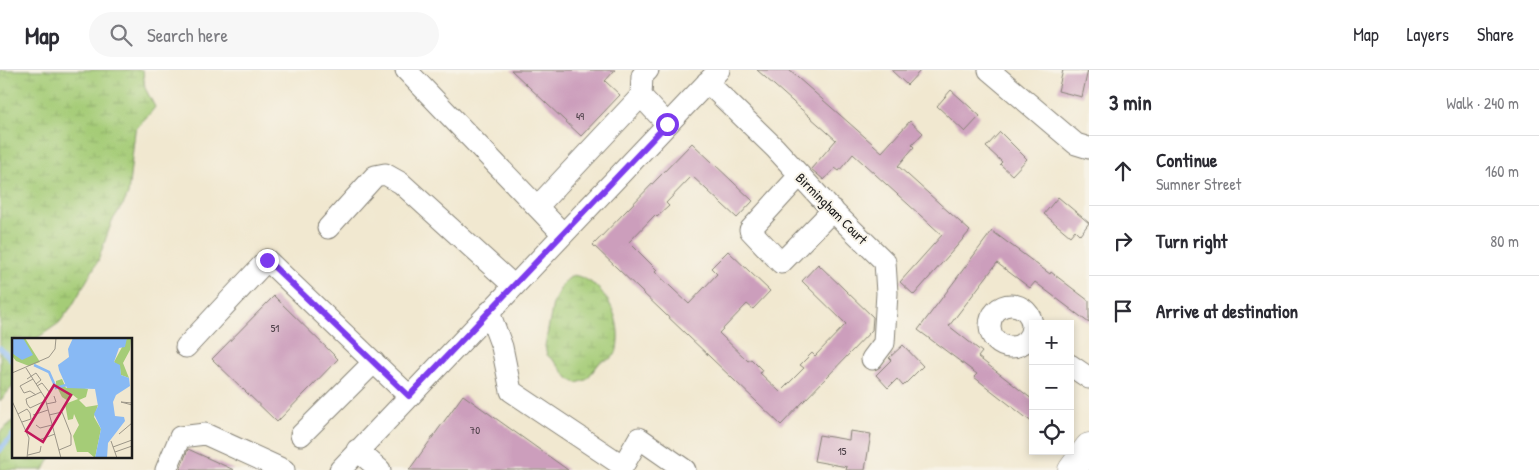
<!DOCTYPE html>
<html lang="en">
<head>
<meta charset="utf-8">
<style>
	:root { --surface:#fff; --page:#f7f7f7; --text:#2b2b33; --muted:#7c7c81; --line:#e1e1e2 }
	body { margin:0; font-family:"Patrick Hand",sans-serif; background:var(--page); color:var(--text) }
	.controls { position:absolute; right:15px; bottom:15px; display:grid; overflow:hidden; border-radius:0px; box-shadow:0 2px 8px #0003 }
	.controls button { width:45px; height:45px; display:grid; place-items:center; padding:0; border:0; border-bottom:1px solid var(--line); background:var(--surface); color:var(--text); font:25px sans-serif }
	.stop { position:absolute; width:15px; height:15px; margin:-11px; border:4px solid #7c3aed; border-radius:50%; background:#fff }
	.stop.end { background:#7c3aed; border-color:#fff; box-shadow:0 1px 5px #0008 }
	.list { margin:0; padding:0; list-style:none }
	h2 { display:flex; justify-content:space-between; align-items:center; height:65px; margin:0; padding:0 20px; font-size:21px }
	h2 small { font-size:16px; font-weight:400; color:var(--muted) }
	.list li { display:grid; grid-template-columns:32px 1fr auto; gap:15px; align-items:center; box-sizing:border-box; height:70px; padding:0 20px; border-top:1px solid var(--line) }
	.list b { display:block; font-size:19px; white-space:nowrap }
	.list p { margin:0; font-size:16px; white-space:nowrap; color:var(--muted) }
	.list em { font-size:16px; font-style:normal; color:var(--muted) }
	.icon { flex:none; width:28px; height:28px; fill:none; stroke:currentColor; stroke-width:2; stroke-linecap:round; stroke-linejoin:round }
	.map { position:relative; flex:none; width:1089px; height:400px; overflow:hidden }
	header { display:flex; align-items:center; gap:30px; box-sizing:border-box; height:70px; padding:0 25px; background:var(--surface); border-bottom:1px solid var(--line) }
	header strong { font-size:24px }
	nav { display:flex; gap:28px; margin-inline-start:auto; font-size:18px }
	.search { width:350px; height:45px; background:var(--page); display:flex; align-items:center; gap:12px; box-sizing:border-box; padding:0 18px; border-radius:28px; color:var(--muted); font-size:19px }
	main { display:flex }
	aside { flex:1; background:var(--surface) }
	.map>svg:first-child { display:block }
	.wetland { fill:url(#wetland-marsh); stroke:#60744a }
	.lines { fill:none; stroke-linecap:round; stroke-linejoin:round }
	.stream { stroke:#88b9f4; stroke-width:5 }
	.building { fill:#cc9ebc }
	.minor-casing { stroke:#868276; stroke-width:23 }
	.major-casing { stroke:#868276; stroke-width:29 }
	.minor { stroke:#fff; stroke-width:21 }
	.major { stroke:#fff; stroke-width:28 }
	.route { stroke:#7c3aed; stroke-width:6 }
	.labels { text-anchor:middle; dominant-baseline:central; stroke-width:4; stroke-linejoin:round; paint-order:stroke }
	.number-label { font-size:11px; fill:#483c44 }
	.street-label { font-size:14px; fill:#1c1c1c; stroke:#f7f3e8 }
	.inset-river { fill:none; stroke:#88b9f4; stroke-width:2.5 }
	.inset-road { fill:none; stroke:#9c9688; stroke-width:1 }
	.view { fill:#c2185b; fill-opacity:0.15; stroke:#c2185b; stroke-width:2.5 }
	.inset-edge { fill:none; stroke:#1c1c1c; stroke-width:2.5 }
</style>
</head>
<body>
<header>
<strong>Map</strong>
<div class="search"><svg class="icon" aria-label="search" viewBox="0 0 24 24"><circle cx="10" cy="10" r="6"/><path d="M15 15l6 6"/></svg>Search here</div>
<nav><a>Map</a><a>Layers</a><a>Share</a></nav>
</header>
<main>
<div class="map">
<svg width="1089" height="400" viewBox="0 0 1089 400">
	<defs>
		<pattern id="wetland-marsh" width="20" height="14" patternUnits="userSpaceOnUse" patternTransform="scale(1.25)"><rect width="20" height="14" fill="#a5cc77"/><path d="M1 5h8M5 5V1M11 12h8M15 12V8" fill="none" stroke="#8daf66"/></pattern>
	</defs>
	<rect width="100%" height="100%" fill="#f7f3e8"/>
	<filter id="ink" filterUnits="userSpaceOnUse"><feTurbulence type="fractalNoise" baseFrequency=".02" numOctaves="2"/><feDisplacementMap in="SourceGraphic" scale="10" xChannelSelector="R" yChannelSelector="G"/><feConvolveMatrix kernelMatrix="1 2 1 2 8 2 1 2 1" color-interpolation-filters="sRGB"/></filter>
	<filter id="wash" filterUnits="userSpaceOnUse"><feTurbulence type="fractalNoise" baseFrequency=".0096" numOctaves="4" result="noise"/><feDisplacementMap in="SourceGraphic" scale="20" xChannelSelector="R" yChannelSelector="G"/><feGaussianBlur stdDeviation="1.12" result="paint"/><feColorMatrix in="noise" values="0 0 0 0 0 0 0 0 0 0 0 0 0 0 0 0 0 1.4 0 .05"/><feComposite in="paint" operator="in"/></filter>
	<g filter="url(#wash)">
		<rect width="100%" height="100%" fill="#f1e8d0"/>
		<path class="wetland" d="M0 0H143L145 18 155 37C149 46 141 51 135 61L128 124 124 133 112 151 98 191 72 236 59 253 36 269H14V315L0 331Z
			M573 205C601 210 620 242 618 270 617 284 616 289 601 291L586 310 577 313 569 309 555 292 547 285 545 276 553 233 563 213Z
			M14 350V386H51L44 400H0V362Z"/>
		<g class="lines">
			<path class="stream" d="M0 278 14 292
				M0 380 14 364"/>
		</g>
		<g id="blocks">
			<path class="building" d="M511 0H615L605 11 620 25 581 66Z
				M757 0H789L882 82 910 51 923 63 912 75 914 77 898 96 970 161 914 225 900 212 942 165 853 84 839 101 835 98 824 110 811 99 836 70Z
				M891 0H921L907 15Z
				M1063 0H1088L1082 27 1058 21Z
				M951 20 980 46 965 62 937 36Z
				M1000 62 1027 89 1012 105 1000 94 1002 92 986 77Z
				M692 73 753 131 737 148 692 106 666 133 669 136 657 147 655 145 629 172 657 200 655 202 689 234 717 204 711 198 728 181 770 221 753 239 747 234 719 263 748 291 751 289 762 300 760 303 780 322 804 298 800 295 812 283 815 286 846 254 802 211 818 194 873 247 872 260 781 355 593 175Z
				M1058 127 1089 153 1080 165 1075 160 1070 166 1044 144Z
				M992 161 1050 204 1051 202 1089 231V253L1035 212 1030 218 997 193 949 256 982 282 978 287 1033 330V353L974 307 977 304 918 260Z
				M274 226 338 289 277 352 212 289Z
				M903 275 923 296 903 316 897 309 888 318 876 305 891 290 889 288Z
				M463 325 568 400H409Z
				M850 361 871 364 865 400H846L847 397 814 391 819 365 849 370Z
				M188 379 234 400H180Z"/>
		</g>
	</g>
	<g filter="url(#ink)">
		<use href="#blocks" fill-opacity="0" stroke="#868276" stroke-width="1"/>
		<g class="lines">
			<defs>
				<path id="minor" d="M406 0 563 164
					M989 0 1076 74 1089 78
					M707 12 775 78 829 137 885 192 887 223 884 273 872 289
					M641 26 642 6 648 0
					M800 105 750 160 781 193 833 140
					M537 137 641 26 667 54
					M328 158 375 106 385 104 401 113 514 216
					M990 256a21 21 0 1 1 42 0a21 21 0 1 1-42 0Z
					M489 242 502 277 511 321 623 396 639 368 685 400
					M186 277 267 190 409 326
					M1070 295 1089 308
					M301 365 374 292
					M357 380 380 400
					M166 400 180 367 205 364 284 400
					M340 400 719 0"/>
				<path id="major" d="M1072 400 1089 377"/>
			</defs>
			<use href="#minor" class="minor-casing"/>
			<use href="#major" class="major-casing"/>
			<use href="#minor" class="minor"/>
			<use href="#major" class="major"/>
		</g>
	</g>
	<g class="lines" filter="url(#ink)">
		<path class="route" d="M267 190 409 326 667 54"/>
	</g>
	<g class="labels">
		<g class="number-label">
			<text x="580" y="46">49</text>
			<text x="275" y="258">51</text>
			<text x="475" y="360">70</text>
			<text x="842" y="381">15</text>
		</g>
		<g class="street-label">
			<text transform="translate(832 138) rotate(45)">Birmingham Court</text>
		</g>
	</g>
	<g transform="translate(12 268)">
		<rect width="120" height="120" fill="#f1e8d0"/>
		<path d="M115 0H119L118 12 111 25 117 40 109 37 108 30 102 24ZM50 41 54 50 65 48 76 51 74 59 67 62 74 69 86 67 82 79 89 91 83 120 76 114H65L61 98 67 87 62 76 61 81 56 82 53 66 66 61 61 57 56 63 50 59 44 47V43Z" fill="#a5cc77"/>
		<path d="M0 0H13L28 24 17 28 4 23 0 18Z" fill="#a5cc77"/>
		<path d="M0 0H11L21 17 10 22 4 18 0 15ZM61 0H115L113 9 107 10 102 24 108 27 109 37 117 40 118 48 104 57 101 64 103 78 112 79 113 83 96 105 95 120H83L89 91 82 76 86 68 83 51 55 50 47 32 46 27 57 19 56 11Z" fill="#88b9f4"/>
		<path class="inset-river" d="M22 27 37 34 44 50 54 47"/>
		<path class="inset-road" d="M14 30 33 60 49 120M0 35 37 19 43 11 44 0M15 41 24 35 29 42 24 46M21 41 8 48 12 55 18 53 24 57M25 48 30 45 38 55 33 60M29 54 14 61 15 66 18 70 33 63M0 63 17 100 15 120M120 65 109 64 120 67M34 66 44 64 42 58M6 76 15 71 18 75 19 81 10 84M21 77 36 72M37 77 50 74 59 97V107L47 112M24 87 28 90 40 87M107 96 120 85M27 102 43 96M99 103 105 120M101 109 120 102M103 114 120 108M16 117 28 114 29 108"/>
		<path class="view" d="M42 47 59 57 31 104 14 93Z"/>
		<rect width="120" height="120" class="inset-edge"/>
	</g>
</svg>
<div class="controls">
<button>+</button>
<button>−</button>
<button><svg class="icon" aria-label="locate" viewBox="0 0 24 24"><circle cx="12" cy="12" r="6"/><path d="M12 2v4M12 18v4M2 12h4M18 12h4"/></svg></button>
</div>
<div class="stop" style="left:667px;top:54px"></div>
<div class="stop end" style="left:267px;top:190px"></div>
</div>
<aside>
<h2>3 min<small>Walk · 240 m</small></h2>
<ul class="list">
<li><svg class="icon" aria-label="ahead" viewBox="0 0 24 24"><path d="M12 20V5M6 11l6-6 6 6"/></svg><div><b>Continue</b><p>Sumner Street</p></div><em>160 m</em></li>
<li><svg class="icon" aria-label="right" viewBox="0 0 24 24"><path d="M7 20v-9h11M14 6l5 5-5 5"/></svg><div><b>Turn right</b></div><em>80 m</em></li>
<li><svg class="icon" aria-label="arrive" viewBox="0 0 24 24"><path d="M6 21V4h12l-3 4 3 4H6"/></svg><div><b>Arrive at destination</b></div></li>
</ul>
</aside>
</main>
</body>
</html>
